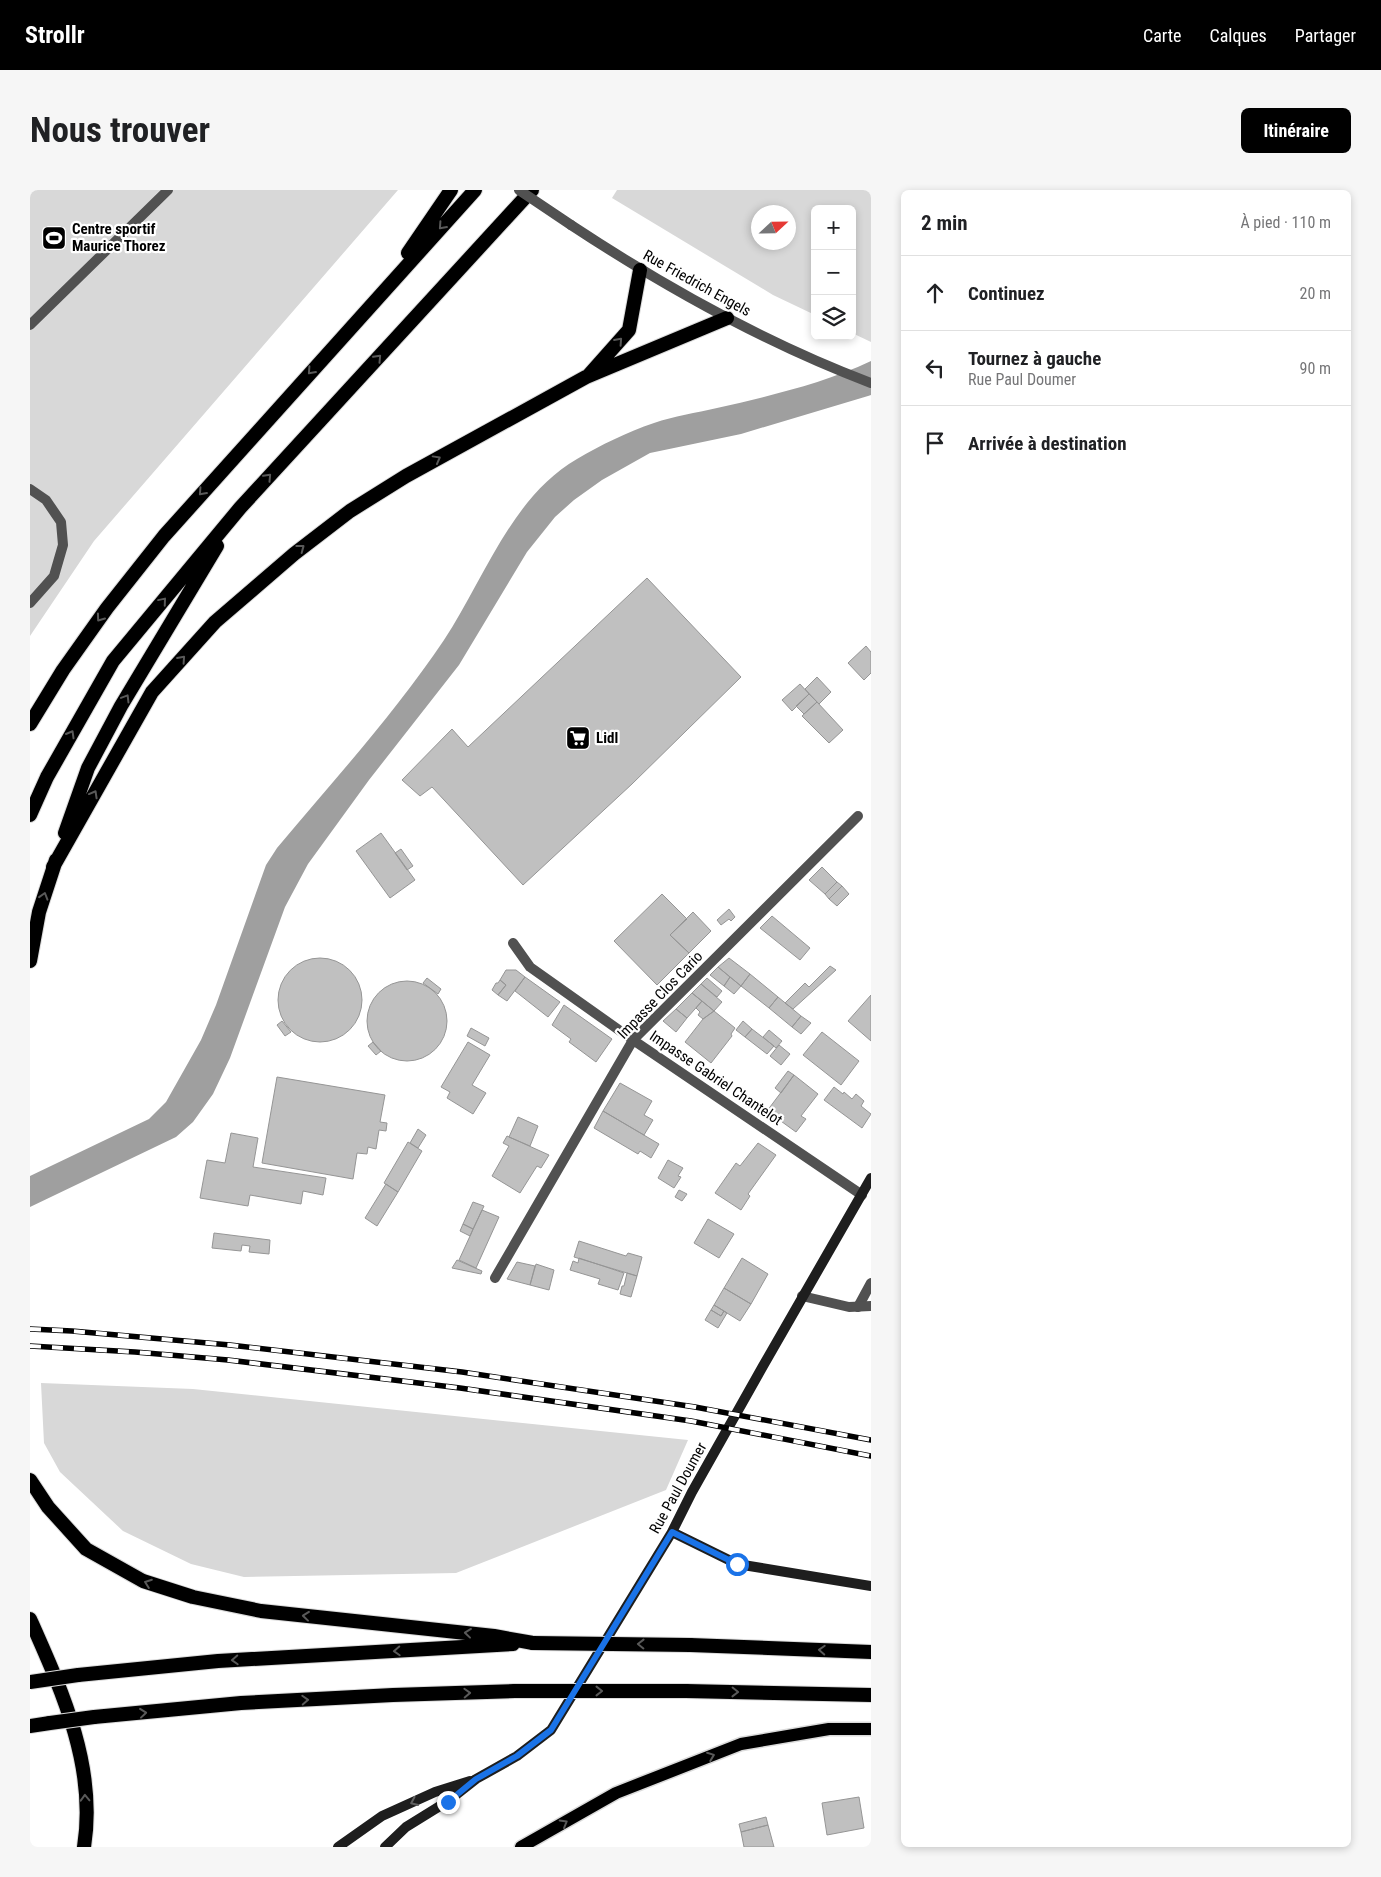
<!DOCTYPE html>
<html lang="fr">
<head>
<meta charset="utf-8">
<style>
	:root { --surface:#fff; --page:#f6f6f6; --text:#202124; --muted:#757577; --line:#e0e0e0; --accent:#000 }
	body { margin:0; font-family:"Roboto Condensed",sans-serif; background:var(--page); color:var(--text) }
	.controls { position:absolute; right:15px; top:15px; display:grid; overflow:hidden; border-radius:8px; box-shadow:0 2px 8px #0003 }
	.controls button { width:45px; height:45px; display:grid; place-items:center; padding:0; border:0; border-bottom:1px solid var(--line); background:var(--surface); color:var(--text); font:25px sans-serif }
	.compass { position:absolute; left:721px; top:15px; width:45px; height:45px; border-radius:50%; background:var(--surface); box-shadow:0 2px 8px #0003; rotate:68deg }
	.stop { position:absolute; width:15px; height:15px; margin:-11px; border:4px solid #1a73e8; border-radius:50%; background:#fff }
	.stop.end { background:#1a73e8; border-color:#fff; box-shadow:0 1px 5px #0008 }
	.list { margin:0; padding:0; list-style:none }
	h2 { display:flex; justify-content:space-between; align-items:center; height:65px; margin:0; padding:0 20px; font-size:21px }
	h2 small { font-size:16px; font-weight:400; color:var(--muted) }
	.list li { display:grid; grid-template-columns:32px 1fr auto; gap:15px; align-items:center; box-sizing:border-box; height:75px; padding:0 20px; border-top:1px solid var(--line) }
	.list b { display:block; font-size:19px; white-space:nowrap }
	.list p { margin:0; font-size:16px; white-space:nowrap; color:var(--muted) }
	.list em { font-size:16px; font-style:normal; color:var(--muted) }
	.icon { flex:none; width:28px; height:28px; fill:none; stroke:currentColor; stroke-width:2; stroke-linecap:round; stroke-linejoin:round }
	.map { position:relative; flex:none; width:841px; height:1657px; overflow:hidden; border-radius:8px }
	header { display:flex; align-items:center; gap:30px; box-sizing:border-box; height:70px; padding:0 25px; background:var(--accent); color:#fff }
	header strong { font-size:24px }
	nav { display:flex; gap:28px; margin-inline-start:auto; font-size:18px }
	.intro { display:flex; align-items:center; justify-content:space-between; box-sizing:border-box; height:120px; padding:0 30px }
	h1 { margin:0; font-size:35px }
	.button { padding:12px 22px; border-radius:8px; background:var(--accent); color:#fff; font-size:18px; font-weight:700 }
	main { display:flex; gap:30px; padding:0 30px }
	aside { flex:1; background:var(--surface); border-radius:8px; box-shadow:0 2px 8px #0003 }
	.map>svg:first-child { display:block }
	.green { fill:#d8d8d8; fill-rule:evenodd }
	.water { fill:#9f9f9f }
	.building { fill:#c0c0c0; stroke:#959595 }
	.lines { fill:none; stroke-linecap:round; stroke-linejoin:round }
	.primary-casing { stroke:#dbdbdb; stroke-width:15 }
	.trunk-casing { stroke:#dbdbdb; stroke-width:16 }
	.service { stroke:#515151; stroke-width:10 }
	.minor { stroke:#515151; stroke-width:10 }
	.tertiary { stroke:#515151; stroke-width:10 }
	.secondary { stroke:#1e1e1e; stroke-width:10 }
	.primary { stroke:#000; stroke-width:12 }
	.trunk { stroke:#000; stroke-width:14 }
	.rail-casing { stroke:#000; stroke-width:5.5 }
	.rail { stroke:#fff; stroke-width:4; stroke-dasharray:11; stroke-linecap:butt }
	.trunk-bridge-casing { stroke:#dbdbdb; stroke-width:16; stroke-linecap:butt }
	.tertiary-bridge { stroke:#515151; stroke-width:10 }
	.trunk-bridge { stroke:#000; stroke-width:14 }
	.oneway { stroke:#595959 }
	.oneway2 { stroke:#626262 }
	.route { stroke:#1a73e8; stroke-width:6 }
	.labels { text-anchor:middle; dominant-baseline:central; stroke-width:4.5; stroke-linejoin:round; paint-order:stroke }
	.poi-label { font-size:15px; font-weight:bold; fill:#000; stroke:#fff; text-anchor:start }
	.street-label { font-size:15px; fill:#000; stroke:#fff }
</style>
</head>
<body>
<header>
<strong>Strollr</strong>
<nav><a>Carte</a><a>Calques</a><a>Partager</a></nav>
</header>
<div class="intro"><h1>Nous trouver</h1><a class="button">Itinéraire</a></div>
<main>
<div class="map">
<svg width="841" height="1657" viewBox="0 0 841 1657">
	<rect width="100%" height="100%" fill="#fff"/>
	<path class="green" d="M0 0H368L64 351 0 446Z
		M587 0H841V152L822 143V19H785V125L743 105 582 8ZM758 22V52H728V22Z
		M11 1193 163 1199 658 1250 636 1300 426 1383 214 1387 161 1374 93 1341 30 1282 14 1253Z"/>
	<path class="water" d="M841 171V205L838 206 711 244 620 263 572 290 544 310 525 327 497 362 429 475 339 590 278 674 255 717 200 868 183 904 163 932 146 947 0 1017V986L119 929 136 912 171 850 186 815 236 675 247 658C304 590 365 523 414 450 454 390 481 307 547 269 571 255 597 242 624 233 644 226 666 223 687 218 739 206 792 194 841 171Z"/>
	<path class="building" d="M617 388 711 487 602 594 493 695 402 597 390 606 372 590 422 539 438 557Z
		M836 456 841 462V483L834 490 818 473Z
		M787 487 801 502 789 514 775 499Z
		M770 494 779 504 762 521 752 510Z
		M779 504 787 512 774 524 766 516Z
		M787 512 813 540 799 553 772 526Z
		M351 643 385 690 360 708 326 661Z
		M371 659 383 676 377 680 365 663Z
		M792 677 807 692 795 704 779 690Z
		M807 692 812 696 799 709 795 704Z
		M812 696 819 704 807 716 799 709Z
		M632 704 657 729 640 745 659 763 627 795 584 751Z
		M699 719 705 727 701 731 699 729 691 735 687 730Z
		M663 722 681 741 659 763 640 745Z
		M742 726 780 758 770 770 730 738Z
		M248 810a42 42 0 1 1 84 0a42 42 0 1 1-84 0Z
		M699 768 720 784 711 796 688 777Z
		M800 776 806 780 763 819 755 813 775 793 779 797Z
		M688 777 700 787 694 796 680 785Z
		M476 780H486L495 787 477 811 468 805 476 795 470 790Z
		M720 784 748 807 739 818 711 796Z
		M495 787 530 812 518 827 485 801Z
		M700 787 711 796 704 804 694 796Z
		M397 788 411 799 408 804 393 793Z
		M677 788 692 801 687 807 671 794Z
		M470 790 476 795 468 805 462 800 466 793H468Z
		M337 831a40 40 0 1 1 80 0a40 40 0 1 1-80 0Z
		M671 794 692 812 684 821 662 803Z
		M662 803 672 811 657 828 646 819Z
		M841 805V851L818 831Z
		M748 807 771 826 762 837 739 818Z
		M672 811 684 821 673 829 668 825 670 822 666 818Z
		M534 815 582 849 566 872 539 852 541 849 522 835Z
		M646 819 657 828 646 842 633 831Z
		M684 821 705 838 701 844 702 846 681 873 655 852 673 829Z
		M771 826 781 833 771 844 762 837Z
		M252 831 261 842 255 846 247 835Z
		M713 831 722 839 715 847 706 840Z
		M441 838 459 848 455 856 437 846Z
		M722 839 744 856 737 864 715 847Z
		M739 840 752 851 746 858 733 847Z
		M792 842 829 871 811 895 773 865Z
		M343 852 351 861 346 865 338 856Z
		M438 852 460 865 442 895 456 903 443 924 417 908 420 902 411 897Z
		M749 855 760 864 751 875 740 866Z
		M758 881 764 885 751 903 745 898Z
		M764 885 788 904 771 926 776 929 766 942 737 921Z
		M247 887 355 905 350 932 357 933 356 941 349 940 346 959 338 957 337 964 327 963 323 989 232 973Z
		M590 893 622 911 614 925 623 930 614 945 573 921Z
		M804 897 813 904 814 902 822 909 826 904 834 911 831 916 841 924 832 938 794 910Z
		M573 921 629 954 621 968 610 961 608 964 564 938Z
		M488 927 508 936 500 956 479 947Z
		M388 939 396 945 388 958 380 953Z
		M201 943 228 948 223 977 296 988 293 1005 273 1001 271 1014 220 1005 218 1016 170 1008 177 970 195 973Z
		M477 946 519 965 511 978 507 976 490 1003 462 986 479 956 473 953Z
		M378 952 392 961 368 1002 354 993Z
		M728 953 746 965 718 1004 720 1006 711 1020 685 1003 706 973 710 976Z
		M638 970 653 978 648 986 651 987 644 998 628 988Z
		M356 994 368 1002 347 1036 335 1028Z
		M649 1000 657 1004 652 1011 645 1007Z
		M443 1012 454 1016 443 1039 433 1034Z
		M452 1020 469 1027 446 1078 429 1070Z
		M678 1029 704 1044 689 1068 664 1053Z
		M433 1034 443 1039 440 1046 430 1041Z
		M184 1043 240 1050 239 1064 219 1062 220 1056 212 1055 211 1061 182 1058Z
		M549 1051 596 1066 598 1063 612 1067 607 1086 544 1067Z
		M549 1068 594 1083 588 1100 568 1094 570 1089 540 1080 543 1071 548 1073Z
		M712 1068 738 1084 721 1114 694 1098Z
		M427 1070 452 1081 451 1084 422 1078Z
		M487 1072 505 1076 500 1095 477 1089Z
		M506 1074 524 1080 519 1100 500 1095Z
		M597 1083 607 1086 601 1107 590 1104 592 1096H594Z
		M694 1098 721 1114 710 1131 684 1115Z
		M684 1115 694 1121 691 1126 681 1120Z
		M681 1120 691 1126 694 1121 697 1123 688 1138 675 1130Z
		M829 1607 834 1638 797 1645 792 1613Z
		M736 1627 738 1635 711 1642 709 1634Z
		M738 1635 744 1657H714L711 1642Z"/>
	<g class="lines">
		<defs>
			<path id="primary" d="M491 1657 586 1603 711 1554 799 1539H841"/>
			<path id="trunk" d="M378 63 421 0
				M559 185 599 140 610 80
				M0 534 33 480 77 418 134 346 445 0
				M0 625 17 587 83 471 210 318 502 0
				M35 643 58 578 91 516 187 356
				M23 677 122 502 185 432 264 364 320 321 376 286 556 187 697 128
				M0 771 9 722 26 670
				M0 1290 18 1317 56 1359 113 1391 163 1407 231 1421 464 1446 503 1453
				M0 1429C32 1501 67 1577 54 1657
				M660 1455 841 1462
				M48 1485 188 1471 483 1454
				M656 1501 841 1505
				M64 1527 211 1513 363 1505 485 1501
				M0 1536 20 1533"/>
		</defs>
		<use href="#primary" class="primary-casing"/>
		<use href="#trunk" class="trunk-casing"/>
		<path class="service" d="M828 1117 841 1093"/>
		<path class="minor" d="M0 135 138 0
			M0 299 16 310 31 332 33 355 24 386 0 413
			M483 753 500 777 603 850 832 1005
			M465 1088 603 850 828 626"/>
		<path class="tertiary" d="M541 35C635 97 735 153 841 193
			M772 1106 819 1117 841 1116"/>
		<path class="secondary" d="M642 1342 707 1374 841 1396
			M308 1657 352 1626 405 1602 440 1591
			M355 1657 376 1637 418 1611 446 1589 487 1566 521 1540 642 1342 662 1302 733 1176 841 988"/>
		<use href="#primary" class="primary"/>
		<use href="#trunk" class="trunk"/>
		<defs>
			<path id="rail" d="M0 1139 42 1141 200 1155 432 1182 665 1217 841 1250
				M0 1156 105 1162 198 1170 430 1198 661 1231 841 1266"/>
		</defs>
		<use href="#rail" class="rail-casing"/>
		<use href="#rail" class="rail"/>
		<defs>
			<path id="trunk-bridge" d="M503 1453 660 1455
				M0 1492 48 1485
				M485 1501H656
				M20 1533 64 1527"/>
		</defs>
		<use href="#trunk-bridge" class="trunk-bridge-casing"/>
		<path class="tertiary-bridge" d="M489 0 541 35"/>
		<use href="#trunk-bridge" class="trunk-bridge"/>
	</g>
	<defs><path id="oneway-chevron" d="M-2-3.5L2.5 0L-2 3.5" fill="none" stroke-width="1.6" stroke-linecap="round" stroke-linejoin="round" transform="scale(1.25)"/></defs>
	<g class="oneway">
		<use href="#oneway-chevron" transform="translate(412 36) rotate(132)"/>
		<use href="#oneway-chevron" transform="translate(589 151) rotate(-48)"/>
		<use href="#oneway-chevron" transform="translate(348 168) rotate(-47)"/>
		<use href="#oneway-chevron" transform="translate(281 181) rotate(132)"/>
		<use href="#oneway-chevron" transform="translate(407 269) rotate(-29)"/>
		<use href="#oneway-chevron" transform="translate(238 287) rotate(-47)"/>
		<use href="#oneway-chevron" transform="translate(172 302) rotate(132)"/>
		<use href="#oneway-chevron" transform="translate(271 358) rotate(-37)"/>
		<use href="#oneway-chevron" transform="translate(133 411) rotate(-50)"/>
		<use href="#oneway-chevron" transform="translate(70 428) rotate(126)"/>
		<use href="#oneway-chevron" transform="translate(152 469) rotate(-48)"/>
		<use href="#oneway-chevron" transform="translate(96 508) rotate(-59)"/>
		<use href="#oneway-chevron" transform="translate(41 544) rotate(-60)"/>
		<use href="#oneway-chevron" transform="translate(64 604) rotate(-61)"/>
		<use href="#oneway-chevron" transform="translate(14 706) rotate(-73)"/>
		<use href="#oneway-chevron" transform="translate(118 1393) rotate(-160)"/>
		<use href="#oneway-chevron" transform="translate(276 1426) rotate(-174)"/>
		<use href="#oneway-chevron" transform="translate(438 1443) rotate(-174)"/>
		<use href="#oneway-chevron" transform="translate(611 1454) rotate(-179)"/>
		<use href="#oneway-chevron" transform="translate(792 1460) rotate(-177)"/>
		<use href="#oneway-chevron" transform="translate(367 1461) rotate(177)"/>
		<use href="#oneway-chevron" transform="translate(205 1470) rotate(177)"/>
		<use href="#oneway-chevron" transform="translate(569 1501)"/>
		<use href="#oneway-chevron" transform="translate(705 1502) rotate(1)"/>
		<use href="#oneway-chevron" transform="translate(437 1503) rotate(-2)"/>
		<use href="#oneway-chevron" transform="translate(275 1510) rotate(-3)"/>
		<use href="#oneway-chevron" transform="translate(113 1523) rotate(-6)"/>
		<use href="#oneway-chevron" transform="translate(681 1566) rotate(-21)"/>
		<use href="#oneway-chevron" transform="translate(55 1608) rotate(-92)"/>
		<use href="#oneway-chevron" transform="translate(534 1633) rotate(-30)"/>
	</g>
	<use class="oneway2" href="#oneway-chevron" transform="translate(384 1612) rotate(156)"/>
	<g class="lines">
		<path class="route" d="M418 1612 446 1589 487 1566 521 1540 642 1342 707 1374"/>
	</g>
	<defs>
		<symbol id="stadium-square" viewBox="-11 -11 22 22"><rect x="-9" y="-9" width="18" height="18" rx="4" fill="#000" stroke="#fff"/><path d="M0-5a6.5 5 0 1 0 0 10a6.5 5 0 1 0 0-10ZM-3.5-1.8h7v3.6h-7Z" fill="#fff"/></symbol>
		<symbol id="supermarket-square" viewBox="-11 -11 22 22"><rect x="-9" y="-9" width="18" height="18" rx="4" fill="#000" stroke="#fff"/><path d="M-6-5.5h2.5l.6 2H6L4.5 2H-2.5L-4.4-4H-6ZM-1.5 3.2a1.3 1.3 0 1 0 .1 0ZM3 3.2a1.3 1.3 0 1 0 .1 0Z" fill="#fff"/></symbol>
	</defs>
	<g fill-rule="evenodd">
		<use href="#stadium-square" x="10" y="34" width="28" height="28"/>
		<use href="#supermarket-square" x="534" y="534" width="28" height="28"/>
	</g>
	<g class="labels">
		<g class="poi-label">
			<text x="42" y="39">Centre sportif<tspan x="42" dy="17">Maurice Thorez</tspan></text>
			<text x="566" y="548">Lidl</text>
		</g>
		<g class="street-label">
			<text transform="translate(667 93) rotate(29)">Rue Friedrich Engels</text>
			<text transform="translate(630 805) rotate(-46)">Impasse Clos Cario</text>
			<text transform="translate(686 888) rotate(34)">Impasse Gabriel Chantelot</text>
			<text transform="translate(648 1298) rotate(-61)">Rue Paul Doumer</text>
		</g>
	</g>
</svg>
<div class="controls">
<button>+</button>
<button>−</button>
<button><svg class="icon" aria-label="layers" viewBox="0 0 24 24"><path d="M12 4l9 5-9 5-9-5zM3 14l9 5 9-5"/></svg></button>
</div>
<svg class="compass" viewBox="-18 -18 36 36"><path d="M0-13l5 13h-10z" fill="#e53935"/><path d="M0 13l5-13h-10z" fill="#757577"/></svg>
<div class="stop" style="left:707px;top:1374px"></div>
<div class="stop end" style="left:418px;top:1612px"></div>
</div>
<aside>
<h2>2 min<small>À pied · 110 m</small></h2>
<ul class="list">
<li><svg class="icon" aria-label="ahead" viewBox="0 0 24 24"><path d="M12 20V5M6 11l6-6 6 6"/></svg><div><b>Continuez</b></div><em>20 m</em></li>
<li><svg class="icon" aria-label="left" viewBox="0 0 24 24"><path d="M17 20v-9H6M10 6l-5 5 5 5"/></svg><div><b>Tournez à gauche</b><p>Rue Paul Doumer</p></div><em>90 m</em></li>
<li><svg class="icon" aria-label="arrive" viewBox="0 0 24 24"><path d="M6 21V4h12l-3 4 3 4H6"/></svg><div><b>Arrivée à destination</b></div></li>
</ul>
</aside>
</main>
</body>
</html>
